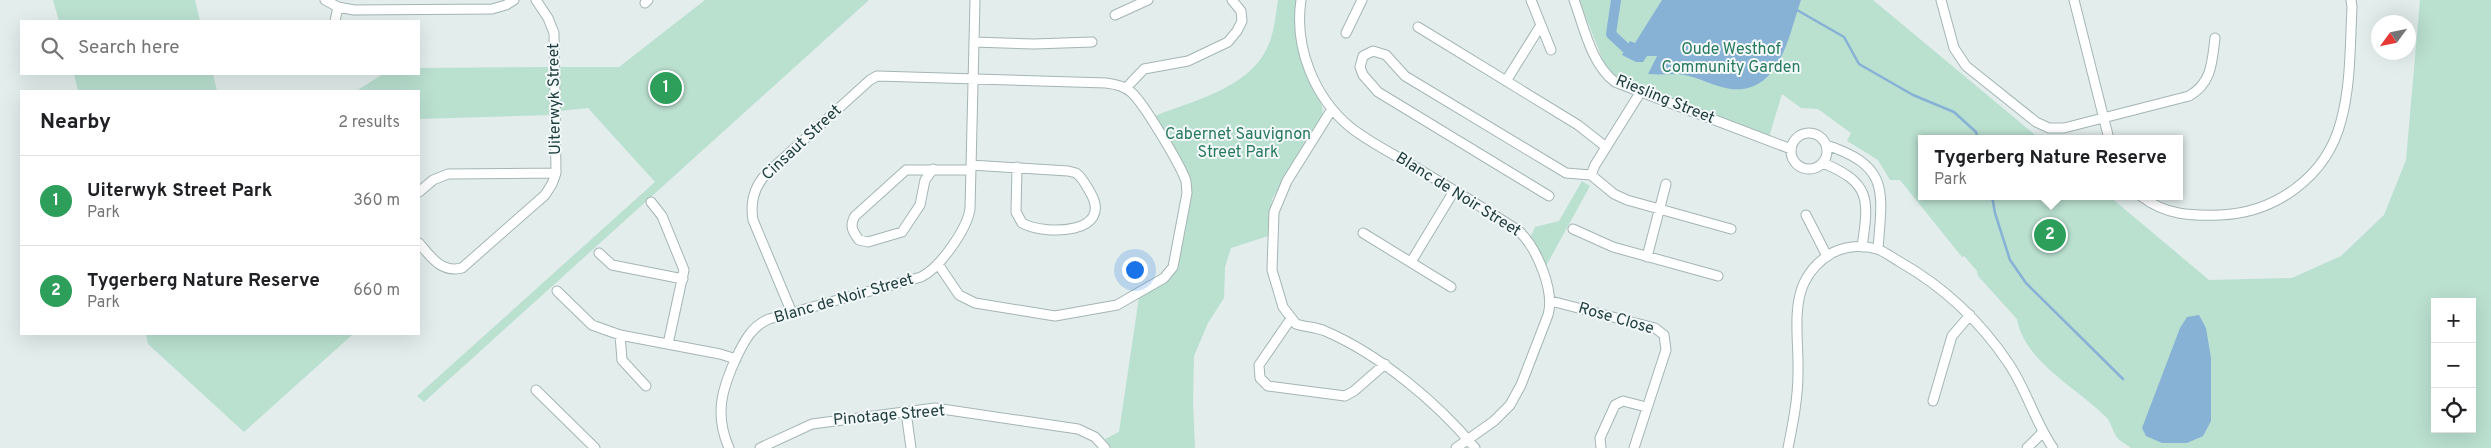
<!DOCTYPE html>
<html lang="en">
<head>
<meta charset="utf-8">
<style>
	:root { --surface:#fff; --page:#f6f6f6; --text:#202124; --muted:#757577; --line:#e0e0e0; --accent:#82613a }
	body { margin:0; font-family:Overpass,sans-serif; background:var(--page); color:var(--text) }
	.controls { position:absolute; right:15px; bottom:15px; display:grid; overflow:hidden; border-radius:0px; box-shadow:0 5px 20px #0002 }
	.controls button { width:45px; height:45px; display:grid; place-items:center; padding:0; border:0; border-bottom:1px solid var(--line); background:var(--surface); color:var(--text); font:25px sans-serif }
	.compass { position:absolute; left:2371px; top:15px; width:45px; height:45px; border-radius:50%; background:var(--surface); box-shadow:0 5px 20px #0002; rotate:237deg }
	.you { position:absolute; left:1134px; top:269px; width:18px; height:18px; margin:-12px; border:4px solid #fff; border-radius:50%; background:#1a73e8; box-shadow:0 0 0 8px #1a73e833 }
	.badge { display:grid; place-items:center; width:32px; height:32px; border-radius:50%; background:var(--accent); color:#fff; font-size:16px; font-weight:700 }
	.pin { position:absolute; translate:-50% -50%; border:2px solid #fff; box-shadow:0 1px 5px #0006 }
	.popup { position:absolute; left:1918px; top:135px; width:265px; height:65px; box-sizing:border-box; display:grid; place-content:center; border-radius:0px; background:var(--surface); filter:drop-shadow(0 1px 4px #0005); font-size:16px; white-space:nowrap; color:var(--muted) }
	.popup b { font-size:19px; color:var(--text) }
	.popup::after { content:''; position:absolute; left:50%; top:100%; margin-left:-10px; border:10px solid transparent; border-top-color:var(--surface) }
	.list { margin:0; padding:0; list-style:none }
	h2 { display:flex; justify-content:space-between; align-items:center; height:65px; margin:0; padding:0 20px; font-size:21px }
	h2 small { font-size:16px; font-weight:400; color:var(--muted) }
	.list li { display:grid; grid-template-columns:32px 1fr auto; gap:15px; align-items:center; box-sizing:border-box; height:90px; padding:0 20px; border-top:1px solid var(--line) }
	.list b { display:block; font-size:19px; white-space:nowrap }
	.list p { margin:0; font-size:16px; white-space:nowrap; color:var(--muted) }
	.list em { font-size:16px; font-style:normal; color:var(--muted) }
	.icon { flex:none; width:28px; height:28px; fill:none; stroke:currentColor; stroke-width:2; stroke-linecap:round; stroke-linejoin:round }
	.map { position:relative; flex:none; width:2491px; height:448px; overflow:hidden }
	.search { position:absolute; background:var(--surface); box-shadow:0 5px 20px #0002; left:20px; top:20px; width:400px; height:55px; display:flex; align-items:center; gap:12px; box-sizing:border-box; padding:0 18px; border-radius:0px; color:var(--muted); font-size:19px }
	.panel { position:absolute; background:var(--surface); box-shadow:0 5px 20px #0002; left:20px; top:90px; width:400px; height:245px; border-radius:0px }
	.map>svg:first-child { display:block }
	.green { fill:#bae0d0; fill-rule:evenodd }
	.water { fill:#87b1d5 }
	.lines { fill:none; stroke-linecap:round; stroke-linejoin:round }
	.stream { stroke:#87b1d5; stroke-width:2.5 }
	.canal { stroke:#87b1d5; stroke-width:10 }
	.street-casing { stroke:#a4b5b5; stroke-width:11 }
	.street { stroke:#fff; stroke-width:9 }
	.labels { text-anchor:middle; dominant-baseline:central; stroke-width:4; stroke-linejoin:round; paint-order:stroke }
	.park-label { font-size:16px; fill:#297961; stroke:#f3f9f8 }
	.street-label { font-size:16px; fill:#213e3f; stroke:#f3f9f8 }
</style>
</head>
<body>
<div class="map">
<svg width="2491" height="448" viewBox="0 0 2491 448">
	<rect width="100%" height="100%" fill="#e2edec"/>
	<path class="green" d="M53 0H195L200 21H59Z
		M705 0H869L424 402 417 396 655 182 588 108 560 111 559 67H619Z
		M1278 0H1296C1294 29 1297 57 1310 84 1315 94 1325 103 1322 115L1272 199 1268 236 1231 248 1225 267 1224 298 1208 323 1194 356 1193 403 1195 448H1111L1105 439 1119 432 1139 297 1171 278 1178 267 1192 194 1188 173 1155 116C1197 99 1256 87 1271 38 1275 26 1276 12 1278 0Z
		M1579 0H1873L2040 139H1921V196H2109L2209 280 2292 278 2341 256 2384 215 2406 160 2420 0H2491V448H2131C2126 444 2119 441 2116 436 2112 430 2111 421 2105 416 2077 388 2024 361 2017 319L1978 276 1977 271 1964 256 1962 257 1900 180H1890L1878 160 1847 141 1851 133 1818 109 1801 108 1782 94 1769 137 1618 79 1604 63ZM2435 302H2472V429H2435Z
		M550 67V115L419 119V91H356L383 74H419V68Z
		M74 74H213L217 91H78Z
		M1582 181 1590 186 1546 266 1531 236 1535 227 1559 221Z
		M146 334H352V335L244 432 148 344Z"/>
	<path class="water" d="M1662 0H1801C1789 33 1781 94 1731 89 1714 87 1697 76 1679 74 1669 74 1659 75 1648 74L1657 56H1647L1643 62H1636L1622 55 1630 41 1635 43Z
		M2199 315 2206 328 2211 358V421L2203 436 2187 443H2162L2146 436 2142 428 2180 328 2187 317Z"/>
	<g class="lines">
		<path class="stream" d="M1797 10 1844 37 1859 64 1913 95 1954 112 1976 132 1978 139
			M1992 196 1995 213 2010 260 2026 283 2123 379"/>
		<path class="canal" d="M1616 0 1611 34 1626 48"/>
		<defs>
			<path id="street" d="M325 0 338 7 354 10 492 9 506 5 514 0
				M1301 0C1294 47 1314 97 1350 127 1369 142 1391 153 1412 165 1448 187 1485 208 1520 232 1537 249 1555 291 1548 315L1521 385 1510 405 1494 421 1456 448
				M1531 0 1551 50
				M1574 0C1584 27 1591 64 1615 82L1791 149
				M1941 0 1954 48 1966 66 2036 122 2049 128H2064L2189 96C2212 83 2212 62 2215 38
				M2074 0 2109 139
				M645 3 648 0
				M1115 15 1148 0
				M335 21 338 7
				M1418 27 1578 125 1606 147
				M1346 33 1362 0
				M974 42 1034 44 1092 42
				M1506 81 1541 25
				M1126 88 1144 69 1188 61 1228 42 1237 31 1242 21 1241 11 1232 0
				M1332 109 1287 181 1274 212 1272 270 1283 307 1296 324C1305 327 1316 327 1325 331 1379 354 1438 403 1475 448
				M1791 151a18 18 0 1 1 36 0a18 18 0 1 1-36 0Z
				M1826 145C1891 166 1882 193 1878 249
				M1823 163C1871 183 1869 199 1862 247
				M971 165C1004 167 1036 169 1068 171L1076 173C1082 177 1086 185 1090 192 1115 234 1045 236 1022 223L1016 212 1017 167
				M933 169 925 180 920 205 902 232 868 242 859 240C853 232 849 226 855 216L906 170H971
				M1591 175 1595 165 1640 93
				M419 192 433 180 448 174 556 173
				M1549 196 1378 92 1363 75 1360 67 1363 56 1373 51 1386 55 1405 76 1566 173 1591 175 1614 194 1627 200 1731 229
				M2141 196C2165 215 2191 216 2220 215 2276 213 2327 176 2341 121 2351 85 2350 44 2352 7L2351 0
				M651 202 662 216 684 270 668 344
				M1806 215 1827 256
				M1573 229 1613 247 1718 276
				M1363 233 1451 287
				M419 243C431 257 441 273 462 268L545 195 552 184 556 173 554 33 548 18 536 0
				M599 253 612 265 683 279
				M1647 257 1666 184
				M1411 262 1454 191
				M557 291 592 325 620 335 720 354 736 359
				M1551 301 1655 328 1664 335 1666 350 1634 448
				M792 313 753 220C750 202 754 187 766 174L870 80 877 76 1106 83C1115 84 1124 86 1131 92 1143 102 1180 164 1186 181L1187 193 1173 267 1164 278 1117 305 1055 316 975 303 959 295 938 264
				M1290 320 1259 365 1260 378 1268 386 1345 396 1354 391 1385 364
				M620 335 622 360 646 386
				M536 390 595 448
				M1933 401 1952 336 1970 315
				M906 412 911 448
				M729 448C714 414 722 388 737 356 745 340 752 326 769 319L921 277C940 268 967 229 970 209L975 0
				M760 448 812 424 935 408 1078 429 1095 437 1105 448
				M1601 448 1600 438 1615 405 1623 401 1646 407
				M1788 448C1793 423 1798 398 1798 373 1799 344 1792 309 1804 283 1810 270 1820 260 1832 253 1846 246 1862 245 1877 249 1884 251 1893 258 1900 262 1944 287 1981 322 2009 364 2027 391 2035 422 2053 448
				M2027 448 2042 433"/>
		</defs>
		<use href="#street" class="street-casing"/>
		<use href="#street" class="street"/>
	</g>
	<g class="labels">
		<g class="park-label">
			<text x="1731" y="50">Oude Westhof<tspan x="1731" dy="18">Community Garden</tspan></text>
			<text x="1238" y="135">Cabernet Sauvignon<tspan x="1238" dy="18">Street Park</tspan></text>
		</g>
		<g class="street-label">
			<text transform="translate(555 99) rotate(-91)">Uiterwyk Street</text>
			<text transform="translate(1665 100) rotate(22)">Riesling Street</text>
			<text transform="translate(802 143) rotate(-43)">Cinsaut Street</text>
			<text transform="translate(1458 195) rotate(32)">Blanc de Noir Street</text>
			<text transform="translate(844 299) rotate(-16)">Blanc de Noir Street</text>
			<text transform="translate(1616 319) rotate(16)">Rose Close</text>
			<text transform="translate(889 416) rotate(-5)">Pinotage Street</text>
		</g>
	</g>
</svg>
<div class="controls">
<button>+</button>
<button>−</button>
<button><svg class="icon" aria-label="locate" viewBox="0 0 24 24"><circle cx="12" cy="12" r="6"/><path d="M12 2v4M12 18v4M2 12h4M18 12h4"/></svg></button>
</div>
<svg class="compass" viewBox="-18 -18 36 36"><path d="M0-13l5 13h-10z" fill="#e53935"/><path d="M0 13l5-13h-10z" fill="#757577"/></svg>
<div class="you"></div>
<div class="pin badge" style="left:666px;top:88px;background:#2e9e5b">1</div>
<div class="pin badge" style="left:2050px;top:235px;background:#2e9e5b">2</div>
<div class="popup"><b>Tygerberg Nature Reserve</b>Park</div>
<div class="search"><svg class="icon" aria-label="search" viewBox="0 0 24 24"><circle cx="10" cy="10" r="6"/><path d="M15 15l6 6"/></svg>Search here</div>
<section class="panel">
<h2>Nearby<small>2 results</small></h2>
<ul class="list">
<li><span class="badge" style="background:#2e9e5b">1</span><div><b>Uiterwyk Street Park</b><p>Park</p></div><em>360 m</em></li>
<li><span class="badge" style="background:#2e9e5b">2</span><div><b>Tygerberg Nature Reserve</b><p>Park</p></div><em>660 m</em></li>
</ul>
</section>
</div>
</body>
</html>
